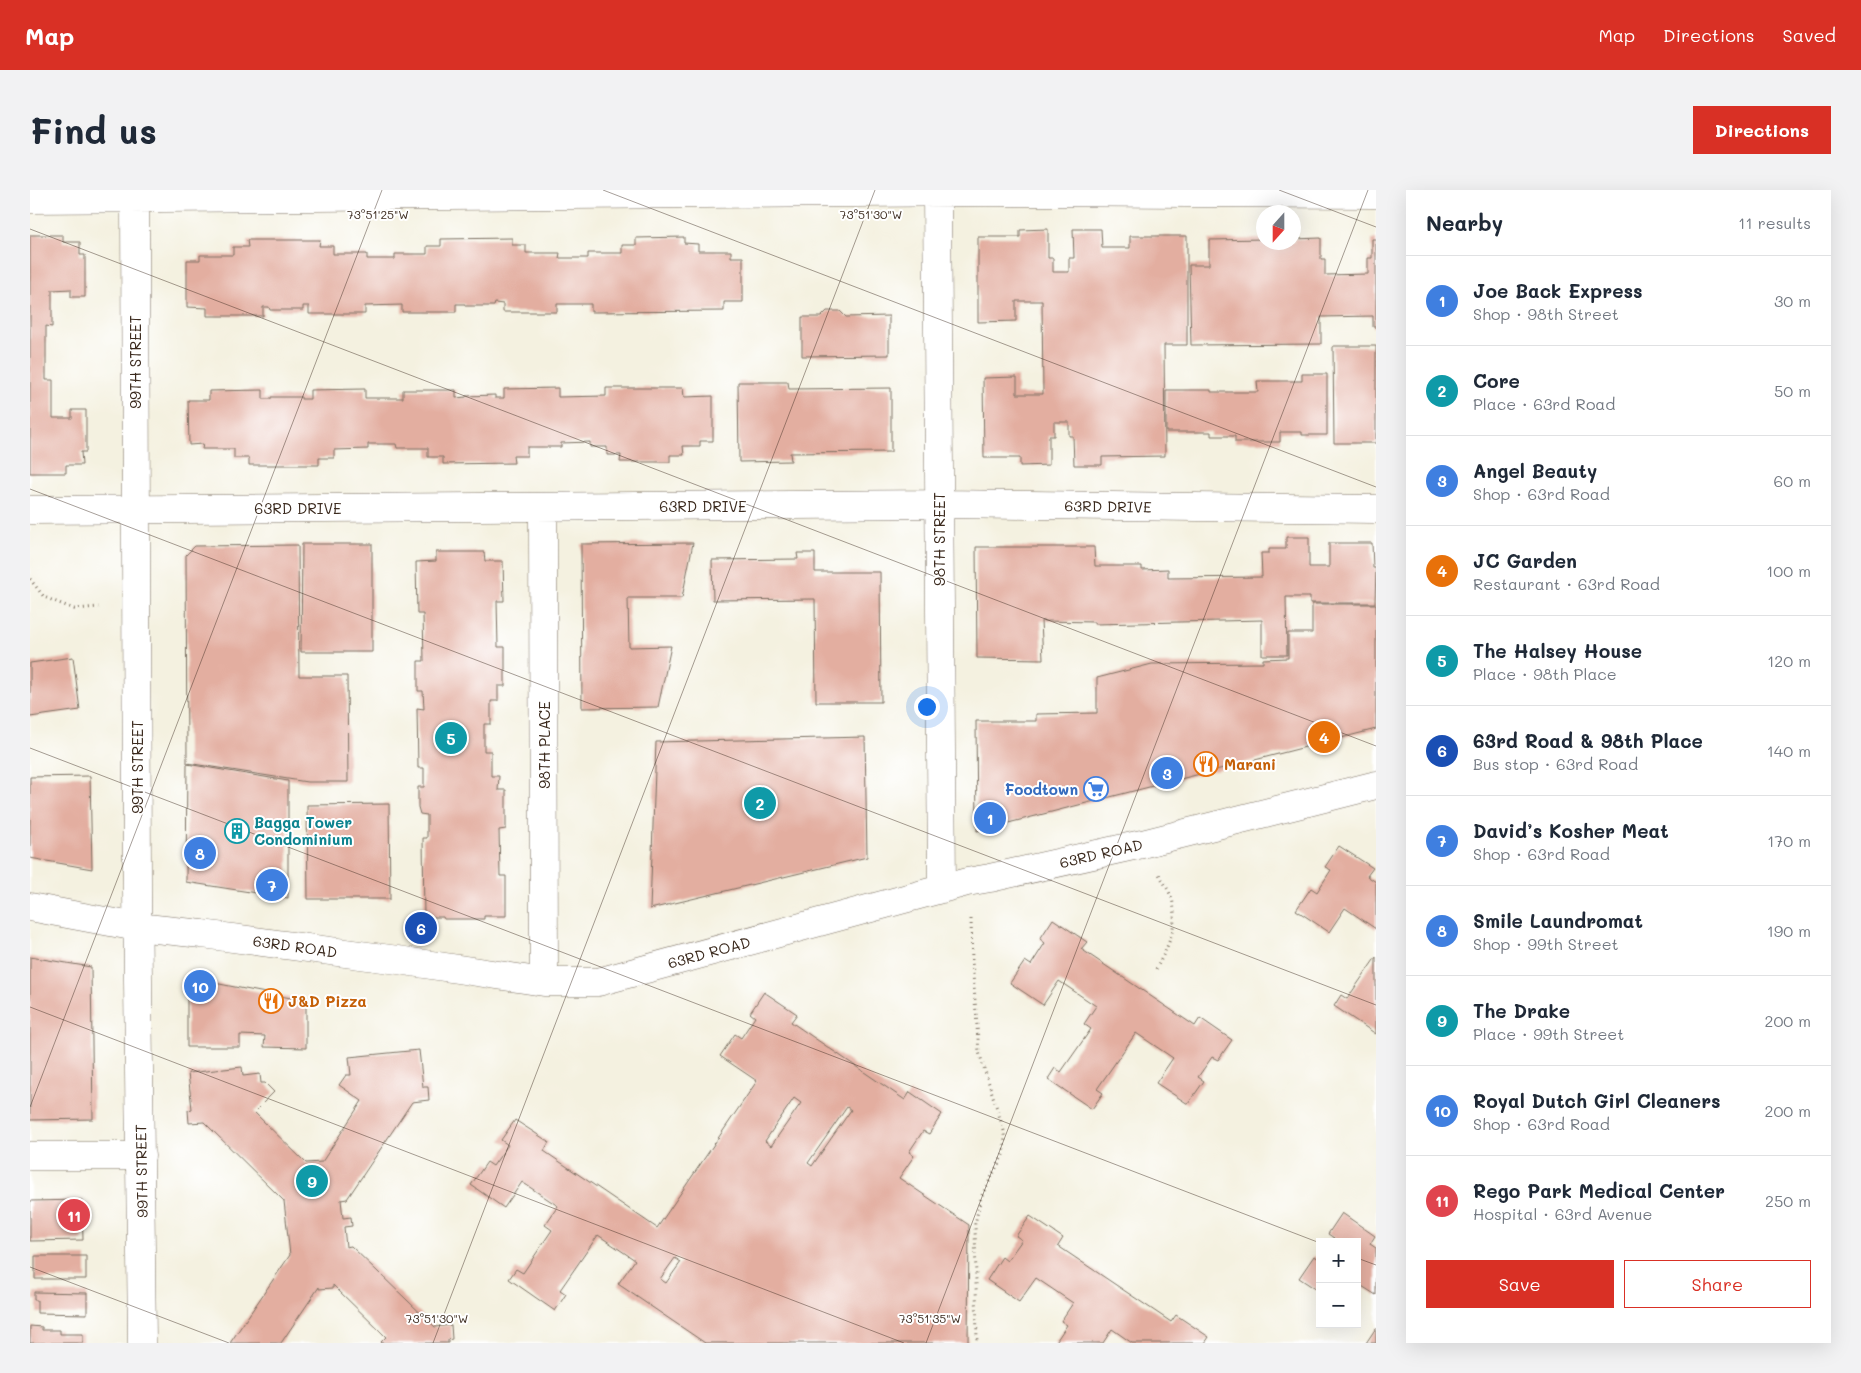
<!DOCTYPE html>
<html lang="en">
<head>
<meta charset="utf-8">
<style>
	:root { --surface:#fff; --page:#f2f2f3; --text:#1f2937; --muted:#747a83; --line:#e0e1e3; --accent:#d93025 }
	body { margin:0; font-family:Mali,sans-serif; background:var(--page); color:var(--text) }
	.controls { position:absolute; right:15px; bottom:15px; display:grid; overflow:hidden; border-radius:0px; box-shadow:0 5px 20px #0002 }
	.controls button { width:45px; height:45px; display:grid; place-items:center; padding:0; border:0; border-bottom:1px solid var(--line); background:var(--surface); color:var(--text); font:25px sans-serif }
	.compass { position:absolute; left:1226px; top:15px; width:45px; height:45px; border-radius:50%; background:var(--surface); box-shadow:0 5px 20px #0002; rotate:201deg }
	.you { position:absolute; left:896px; top:516px; width:18px; height:18px; margin:-12px; border:4px solid #fff; border-radius:50%; background:#1a73e8; box-shadow:0 0 0 8px #1a73e833 }
	.badge { display:grid; place-items:center; width:32px; height:32px; border-radius:50%; background:var(--accent); color:#fff; font-size:16px; font-weight:700 }
	.pin { position:absolute; translate:-50% -50%; border:2px solid #fff; box-shadow:0 1px 5px #0006 }
	.list { margin:0; padding:0; list-style:none }
	h2 { display:flex; justify-content:space-between; align-items:center; height:65px; margin:0; padding:0 20px; font-size:21px }
	h2 small { font-size:16px; font-weight:400; color:var(--muted) }
	.list li { display:grid; grid-template-columns:32px 1fr auto; gap:15px; align-items:center; box-sizing:border-box; height:90px; padding:0 20px; border-top:1px solid var(--line) }
	.list b { display:block; font-size:19px; white-space:nowrap }
	.list p { margin:0; font-size:16px; white-space:nowrap; color:var(--muted) }
	.list em { font-size:16px; font-style:normal; color:var(--muted) }
	.actions { display:flex; gap:10px; padding:15px 20px }
	.actions a { flex:1; padding:11px 0; border:1px solid var(--accent); border-radius:0px; text-align:center; font-size:18px; color:var(--accent) }
	.actions .main { background:var(--accent); color:#fff }
	.map { position:relative; flex:none; width:1346px; height:1153px; overflow:hidden; border-radius:0px }
	header { display:flex; align-items:center; gap:30px; box-sizing:border-box; height:70px; padding:0 25px; background:var(--accent); color:#fff }
	header strong { font-size:24px }
	nav { display:flex; gap:28px; margin-inline-start:auto; font-size:18px }
	.intro { display:flex; align-items:center; justify-content:space-between; box-sizing:border-box; height:120px; padding:0 30px }
	h1 { margin:0; font-size:35px }
	.button { padding:12px 22px; border-radius:0px; background:var(--accent); color:#fff; font-size:18px; font-weight:700 }
	main { display:flex; gap:30px; padding:0 30px }
	aside { flex:1; background:var(--surface); border-radius:0px; box-shadow:0 5px 20px #0002 }
	.map>svg:first-child { display:block }
	.building { fill:#e3aea0; fill-rule:evenodd }
	.lines { fill:none; stroke-linecap:round; stroke-linejoin:round }
	.minor-casing { stroke:#7c7062; stroke-width:29 }
	.path { stroke:#7c7062; stroke-width:3; stroke-dasharray:1 4; stroke-linecap:butt }
	.minor { stroke:#fff; stroke-width:28 }
	.ticks { fill:none; stroke:#3b2a1e; stroke-width:1; stroke-opacity:0.45 }
	.labels { text-anchor:middle; dominant-baseline:central; stroke-width:4; stroke-linejoin:round; paint-order:stroke }
	.street-label { font-size:15px; fill:#3b2a1e; stroke:#fff }
	.food-label { font-size:15px; font-weight:bold; fill:#c56008; stroke:#fff; text-anchor:start }
	.shop-label { font-size:15px; font-weight:bold; fill:#366cbe; stroke:#fff; text-anchor:end }
	.culture-label { font-size:15px; font-weight:bold; fill:#0d838f; stroke:#fff; text-anchor:start }
	.ticks-label { font-size:12px; text-anchor:middle; fill:#3b2a1e; stroke:#fff; stroke-width:4; stroke-linejoin:round; paint-order:stroke }
</style>
</head>
<body>
<header>
<strong>Map</strong>
<nav><a>Map</a><a>Directions</a><a>Saved</a></nav>
</header>
<div class="intro"><h1>Find us</h1><a class="button">Directions</a></div>
<main>
<div class="map">
<svg width="1346" height="1153" viewBox="0 0 1346 1153">
	<rect width="100%" height="100%" fill="#fff"/>
	<filter id="ink" filterUnits="userSpaceOnUse"><feTurbulence type="fractalNoise" baseFrequency=".02" numOctaves="2"/><feDisplacementMap in="SourceGraphic" scale="10" xChannelSelector="R" yChannelSelector="G"/><feConvolveMatrix kernelMatrix="1 2 1 2 8 2 1 2 1" color-interpolation-filters="sRGB"/></filter>
	<filter id="wash" filterUnits="userSpaceOnUse"><feTurbulence type="fractalNoise" baseFrequency=".0096" numOctaves="4" result="noise"/><feDisplacementMap in="SourceGraphic" scale="20" xChannelSelector="R" yChannelSelector="G"/><feGaussianBlur stdDeviation="1.12" result="paint"/><feColorMatrix in="noise" values="0 0 0 0 0 0 0 0 0 0 0 0 0 0 0 0 0 1.4 0 .05"/><feComposite in="paint" operator="in"/></filter>
	<g filter="url(#wash)">
		<rect width="100%" height="100%" fill="#f4f1e0"/>
		<g id="blocks">
			<path class="building" d="M1018 39V68H1023V82H1039V68H1044L1043 39H1071L1072 58H1100V46H1157V155H1134L1135 266 1072 267V275H1044L1043 246H1039V232H1024V246H1019V275L990 276V268H954L953 188 987 187V204H1013L1012 111H986V131L948 132V47H990V40Z
				M0 45H33V52H50V65H55V107H41V99L22 100V137L16 136V190H23V228H42V220H56V262H51L52 275H36V283H0Z
				M654 47V53L668 54V61H701V67H713V112H694V121L561 122V114H527V122H473V114L465 113 464 116H435V114H426V122H372V115L335 116V124H279V116H273V120H240L239 117H233V126H177V118L157 117V70H170V65H203V57H218L217 50H290L289 56H303V64H337V69H365V64H397V56H411V49L482 48V55H496V63H530L529 68H558V63H592V55H606V48Z
				M1291 48V69H1295V85L1338 84V68H1342V49H1346V137H1343V126L1291 127V154L1161 155 1159 75H1179V50L1234 49V52H1264V49Z
				M797 121H810L816 127 859 126V165L772 166V127H791Z
				M1303 156H1346V253H1304Z
				M1272 184H1297V245H1272V242H1250V252H1205V246H1181V242H1136V200H1181V202H1228L1227 191H1272Z
				M708 192H758L759 199 861 198V262L760 263 761 271 709 272Z
				M528 198V207L576 206V198H653L654 207 683 206V251H670V256H653L654 265H640V272H590L591 265H577V257H560V252L531 253V257H497V266H483L484 273 413 274V267H398V258H367L366 254H338V259L304 260V268H289V275H219V268H204V259H172L173 254 159 255 158 210H179V201L233 200V209H241V207H271V209H280V200L335 199V208H373V200H426V208L436 207V206L465 205V208H474V199Z
				M1256 347H1279V377H1299V353H1342L1343 378H1346L1345 413H1280V407H1256L1257 465H1232V430L1065 434V432L1011 431 1013 469 947 468 946 357H1064L1065 376H1112V380L1138 379V388L1232 387 1231 363H1239V359H1256Z
				M663 353 652 408H598L599 457 641 456 628 517 552 518 551 354Z
				M272 354H342V462H271Z
				M268 355 269 486H317L318 592H277L157 573 156 365 165 356Z
				M406 362H454L455 371H473L474 411H467L468 457H475V496H468V511H461V534H454V561H461V586H469L468 600H476V639L469 640 470 686H476V726H454V729H414L413 727H394L393 648H397V625L390 624 388 617V597H394V578H388L387 518 394 519 393 501H388V471H394L393 424H387L386 372 406 371Z
				M767 363H785V382H850L851 512H786L785 409 683 410 682 370 768 369Z
				M1282 414H1346V539L947 641 946 531H1006V524L1067 523V488L1122 474 1233 473V469L1258 468V443H1282Z
				M43 467 50 520 0 527V473Z
				M835 547 837 667 620 719 626 552Z
				M157 574 258 591V708L156 692Z
				M60 586 62 679 0 668V587Z
				M359 614 360 709H278L277 615Z
				M1309 656 1343 678 1337 686 1346 692V739L1315 718 1299 742 1266 720 1281 698 1287 702 1301 680 1295 677Z
				M1023 729 1057 752 1051 759 1165 836 1170 828 1202 850 1188 870 1182 867 1168 887 1174 891 1158 914 1126 893 1143 868 1106 843 1067 899 1073 903 1062 919 1018 889 1025 878 1031 882 1061 839 1054 834 1066 816 1029 791 1013 815 980 793 995 771 1001 775 1015 753 1010 749Z
				M0 767 61 777 63 929 0 930Z
				M1346 767V844L1304 816 1311 805 1317 809Z
				M164 789 276 811V858L234 857 235 846 210 845V857H157V797Z
				M734 802 767 824 761 832 875 910 880 902 912 924 899 944 893 941 879 962 884 966 869 988 939 1035 938 1153H675L588 1094 605 1070 568 1045 530 1100 536 1104 525 1121 479 1089 486 1079 493 1083 522 1040 515 1035 528 1016 492 992 474 1018 441 995 457 972 463 976 478 955 471 950 485 930 519 952 514 961 627 1038 727 891 690 866 705 844 711 848 725 827 720 823ZM764 908 771 913 741 956 735 951ZM817 917 821 920 782 976 778 973ZM645 1068 651 1072 636 1093 630 1089Z
				M389 860 393 897H398L399 910 382 912 317 1009 311 1010 313 1028 321 1027 322 1036 314 1037 316 1057 321 1056 405 1137 421 1135 422 1149 418 1150V1153H350L356 1147 303 1095V1098L289 1099V1097L251 1153H200L260 1065 254 1011 174 932 159 933 158 920 162 919 158 883 212 877 213 886 230 884 231 893H235L244 902 224 922 276 973 292 972 332 911 309 895 316 885H321L319 867Z
				M52 1010 53 1050 0 1051V1011Z
				M1312 1023 1345 1046 1340 1054 1346 1058V1105L1327 1093V1052H1301L1304 1048 1298 1044Z
				M1000 1026 1033 1048 1028 1056 1141 1132 1146 1125 1179 1147 1175 1153H1102L1082 1139 1073 1153H1025L1037 1135 1031 1131 1043 1113 1006 1088 989 1112 957 1090 972 1067 977 1071 992 1050 986 1046Z
				M5 1066H56V1089H5Z
				M1284 1066 1290 1069V1102L1269 1088Z
				M4 1102 57 1103V1124L7 1123V1110H4Z
				M0 1136 12 1137V1140H30V1144H53V1153H0Z
				M1346 1138V1153H1336Z"/>
		</g>
	</g>
	<g filter="url(#ink)">
		<use href="#blocks" fill-opacity="0" stroke="#7c7062" stroke-width="1"/>
		<g class="lines">
			<defs>
				<path id="minor" d="M105 0 107 698 112 1153
					M907 0 912 699
					M0 9 956 2 1346 4
					M513 318 514 792
					M0 320 909 314 1346 319
					M0 717 107 737 172 744 368 770 514 792H568L937 692 960 688 1112 654 1346 595
					M0 966H111"/>
			</defs>
			<use href="#minor" class="minor-casing"/>
			<path class="path" d="M0 389 14 407 44 419 69 417
				M941 729 942 771 949 862 975 944 974 963 951 1007 945 1034 947 1153
				M1126 779C1138 757 1149 735 1142 709 1139 700 1132 690 1128 682"/>
			<use href="#minor" class="minor"/>
		</g>
	</g>
	<path class="ticks" d="M573 0 1346 297M1249 0 1346 37M0 39 1346 556M0 299 1346 815M0 558 1290 1053M0 817 874 1153M0 917 352 0M1327 1068 1346 1075M0 1077 199 1153M403 1153 845 0M896 1153 1338 0"/>
	<defs>
		<symbol id="restaurant-ring" viewBox="-11 -11 22 22"><circle r="9.5" fill="#fff" stroke="#e8710a" stroke-width="1.5"/><path d="M-5-6h1v4h1v-4h1v4h1v-4h1v5L-1.5 .5V6h-2V.5L-5-1ZM5-6V6H3V1.5H1.5Q1.5-4 5-6Z" fill="#e8710a"/></symbol>
		<symbol id="supermarket-ring" viewBox="-11 -11 22 22"><circle r="9.5" fill="#fff" stroke="#3f7fe0" stroke-width="1.5"/><path d="M-6-5.5h2.5l.6 2H6L4.5 2H-2.5L-4.4-4H-6ZM-1.5 3.2a1.3 1.3 0 1 0 .1 0ZM3 3.2a1.3 1.3 0 1 0 .1 0Z" fill="#3f7fe0"/></symbol>
		<symbol id="building-ring" viewBox="-11 -11 22 22"><circle r="9.5" fill="#fff" stroke="#0f9aa8" stroke-width="1.5"/><path d="M-4-6H4V6H1V3H-1V6H-4ZM-2.5-4.3h1.7v1.8h-1.7ZM.8-4.3h1.7v1.8H.8ZM-2.5-1h1.7V.8h-1.7ZM.8-1h1.7V.8H.8Z" fill="#0f9aa8"/></symbol>
	</defs>
	<g fill-rule="evenodd">
		<use href="#restaurant-ring" x="1162" y="560" width="28" height="28"/>
		<use href="#supermarket-ring" x="1052" y="585" width="28" height="28"/>
		<use href="#building-ring" x="193" y="627" width="28" height="28"/>
		<use href="#restaurant-ring" x="227" y="797" width="28" height="28"/>
	</g>
	<g class="labels">
		<g class="street-label">
			<text transform="translate(105 172) rotate(-90)">99TH STREET</text>
			<text x="673" y="316">63RD DRIVE</text>
			<text transform="translate(1078 316) rotate(1)">63RD DRIVE</text>
			<text x="268" y="318">63RD DRIVE</text>
			<text transform="translate(909 349) rotate(-90)">98TH STREET</text>
			<text transform="translate(514 555) rotate(-90)">98TH PLACE</text>
			<text transform="translate(107 577) rotate(-90)">99TH STREET</text>
			<text transform="translate(1071 663) rotate(-13)">63RD ROAD</text>
			<text transform="translate(265 756) rotate(8)">63RD ROAD</text>
			<text transform="translate(679 762) rotate(-15)">63RD ROAD</text>
			<text transform="translate(111 981) rotate(-91)">99TH STREET</text>
		</g>
		<g class="food-label">
			<text x="1194" y="574">Marani</text>
			<text x="258" y="811">J&amp;D Pizza</text>
		</g>
		<g class="shop-label">
			<text x="1048" y="599">Foodtown</text>
		</g>
		<g class="culture-label">
			<text x="224" y="632">Bagga Tower<tspan x="224" dy="17">Condominium</tspan></text>
		</g>
	</g>
	<g class="ticks-label">
		<text x="348" y="29">73°51'25"W</text>
		<text x="841" y="29">73°51'30"W</text>
		<text x="407" y="1133">73°51'30"W</text>
		<text x="900" y="1133">73°51'35"W</text>
	</g>
</svg>
<div class="controls">
<button>+</button>
<button>−</button>
</div>
<svg class="compass" viewBox="-18 -18 36 36"><path d="M0-13l5 13h-10z" fill="#e53935"/><path d="M0 13l5-13h-10z" fill="#747a83"/></svg>
<div class="you"></div>
<div class="pin badge" style="left:960px;top:628px;background:#3f7fe0">1</div>
<div class="pin badge" style="left:730px;top:613px;background:#0f9aa8">2</div>
<div class="pin badge" style="left:1137px;top:583px;background:#3f7fe0">3</div>
<div class="pin badge" style="left:1294px;top:547px;background:#e8710a">4</div>
<div class="pin badge" style="left:421px;top:548px;background:#0f9aa8">5</div>
<div class="pin badge" style="left:391px;top:738px;background:#1a4fb4">6</div>
<div class="pin badge" style="left:242px;top:695px;background:#3f7fe0">7</div>
<div class="pin badge" style="left:170px;top:663px;background:#3f7fe0">8</div>
<div class="pin badge" style="left:282px;top:991px;background:#0f9aa8">9</div>
<div class="pin badge" style="left:170px;top:796px;background:#3f7fe0">10</div>
<div class="pin badge" style="left:44px;top:1025px;background:#e0444e">11</div>
</div>
<aside>
<h2>Nearby<small>11 results</small></h2>
<ul class="list">
<li><span class="badge" style="background:#3f7fe0">1</span><div><b>Joe Back Express</b><p>Shop · 98th Street</p></div><em>30 m</em></li>
<li><span class="badge" style="background:#0f9aa8">2</span><div><b>Core</b><p>Place · 63rd Road</p></div><em>50 m</em></li>
<li><span class="badge" style="background:#3f7fe0">3</span><div><b>Angel Beauty</b><p>Shop · 63rd Road</p></div><em>60 m</em></li>
<li><span class="badge" style="background:#e8710a">4</span><div><b>JC Garden</b><p>Restaurant · 63rd Road</p></div><em>100 m</em></li>
<li><span class="badge" style="background:#0f9aa8">5</span><div><b>The Halsey House</b><p>Place · 98th Place</p></div><em>120 m</em></li>
<li><span class="badge" style="background:#1a4fb4">6</span><div><b>63rd Road &amp; 98th Place</b><p>Bus stop · 63rd Road</p></div><em>140 m</em></li>
<li><span class="badge" style="background:#3f7fe0">7</span><div><b>David’s Kosher Meat</b><p>Shop · 63rd Road</p></div><em>170 m</em></li>
<li><span class="badge" style="background:#3f7fe0">8</span><div><b>Smile Laundromat</b><p>Shop · 99th Street</p></div><em>190 m</em></li>
<li><span class="badge" style="background:#0f9aa8">9</span><div><b>The Drake</b><p>Place · 99th Street</p></div><em>200 m</em></li>
<li><span class="badge" style="background:#3f7fe0">10</span><div><b>Royal Dutch Girl Cleaners</b><p>Shop · 63rd Road</p></div><em>200 m</em></li>
<li><span class="badge" style="background:#e0444e">11</span><div><b>Rego Park Medical Center</b><p>Hospital · 63rd Avenue</p></div><em>250 m</em></li>
</ul>
<div class="actions"><a class="main">Save</a><a>Share</a></div>
</aside>
</main>
</body>
</html>
